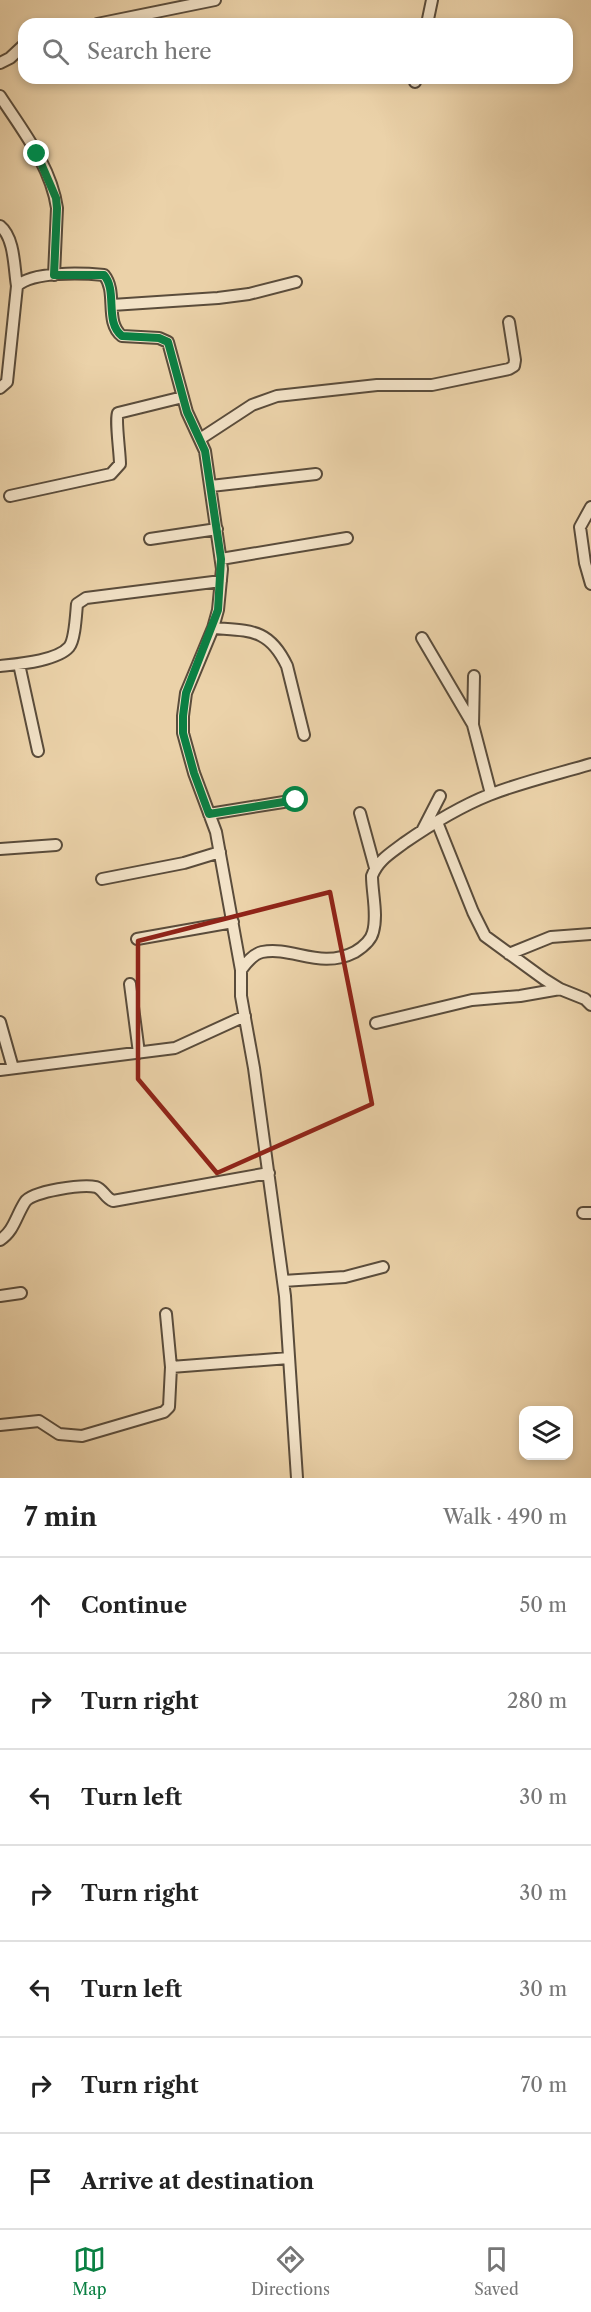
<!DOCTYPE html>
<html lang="en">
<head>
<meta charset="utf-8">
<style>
	:root { --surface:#fff; --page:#f6f6f6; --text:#222; --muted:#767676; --line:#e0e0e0; --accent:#0b8043 }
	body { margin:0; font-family:"Libre Caslon Text",serif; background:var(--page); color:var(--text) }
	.controls { position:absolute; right:18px; bottom:18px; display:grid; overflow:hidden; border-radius:12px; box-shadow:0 3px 9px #0003 }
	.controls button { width:54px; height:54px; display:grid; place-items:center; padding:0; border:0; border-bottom:2px solid var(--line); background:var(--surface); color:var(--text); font:30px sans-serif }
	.stop { position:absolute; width:18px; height:18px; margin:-14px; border:4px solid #0b8043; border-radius:50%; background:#fff }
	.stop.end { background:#0b8043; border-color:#fff; box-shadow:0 2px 6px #0008 }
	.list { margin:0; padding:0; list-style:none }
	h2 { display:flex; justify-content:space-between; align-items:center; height:78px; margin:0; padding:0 24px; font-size:26px }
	h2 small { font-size:20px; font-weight:400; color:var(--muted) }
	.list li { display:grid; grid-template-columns:39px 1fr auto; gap:18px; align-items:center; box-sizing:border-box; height:96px; padding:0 24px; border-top:2px solid var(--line) }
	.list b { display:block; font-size:22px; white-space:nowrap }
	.list em { font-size:20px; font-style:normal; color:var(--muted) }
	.icon { flex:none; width:33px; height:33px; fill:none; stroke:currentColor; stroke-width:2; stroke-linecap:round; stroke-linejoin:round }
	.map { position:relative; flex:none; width:591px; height:1478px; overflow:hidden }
	.search { position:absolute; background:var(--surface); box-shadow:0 3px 9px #0003; left:18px; right:18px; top:18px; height:66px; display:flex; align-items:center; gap:15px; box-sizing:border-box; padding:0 21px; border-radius:18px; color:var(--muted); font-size:22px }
	.sheet { height:750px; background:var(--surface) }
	nav { display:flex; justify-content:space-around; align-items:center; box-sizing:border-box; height:84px; border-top:2px solid var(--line); background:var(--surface); font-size:16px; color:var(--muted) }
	nav a { display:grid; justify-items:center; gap:3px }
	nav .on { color:var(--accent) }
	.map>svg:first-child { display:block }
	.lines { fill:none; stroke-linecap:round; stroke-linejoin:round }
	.minor-casing { stroke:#5a4c3b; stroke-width:14 }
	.minor { stroke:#f2e2c7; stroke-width:10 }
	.route { stroke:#0b8043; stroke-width:8 }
	.marked { fill:none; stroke:#8f2418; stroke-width:4.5; stroke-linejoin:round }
</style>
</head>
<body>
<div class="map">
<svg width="591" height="1478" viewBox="0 0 591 1478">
	<rect width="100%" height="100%" fill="#ebd2a9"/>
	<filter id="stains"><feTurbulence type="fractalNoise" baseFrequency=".00333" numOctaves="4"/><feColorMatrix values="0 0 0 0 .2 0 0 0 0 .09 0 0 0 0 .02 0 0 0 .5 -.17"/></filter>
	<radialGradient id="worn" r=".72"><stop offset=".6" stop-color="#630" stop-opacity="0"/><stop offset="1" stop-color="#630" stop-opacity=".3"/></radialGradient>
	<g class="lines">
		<defs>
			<path id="minor" d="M97 24 215 0
				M427 24 432 0
				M0 63 10 58 24 45
				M415 82V78
				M0 96C22 130 51 166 57 208L54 275
				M0 226C15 238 14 269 17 286
				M112 305 218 298 249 294 296 282
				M0 388 7 382 17 286C33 271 82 273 104 275 118 292 104 322 122 336L159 338 168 342 187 412 205 451 222 569 218 610 213 628 186 693 183 716V733L194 773 216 832 241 970V996L254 1068 285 1296 297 1478
				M200 439 252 405 277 396 377 385H432L509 369 514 366 515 360 509 322
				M211 486 316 474
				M10 496 111 474 120 464C120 453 115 419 118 413L183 397
				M591 507 580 527 585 563 591 584
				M150 539 217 529
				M221 559 347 538
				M213 628C250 631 269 628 287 666L304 735
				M422 638 472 723
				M19 664 38 751
				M0 666C18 664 57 661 69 647 75 640 76 614 77 604L86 598 221 581
				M474 676 473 725 491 794
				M360 813 375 868
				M209 814 296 800
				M437 822 473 912 485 936 544 979 560 989 585 999 591 1005
				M422 831 440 796
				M0 849 56 845
				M102 879 184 863 220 852
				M137 939 233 922
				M509 954 551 937 591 934
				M241 970C246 963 253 954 262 952 293 946 320 970 355 952 363 947 371 941 373 932 378 915 372 893 372 876 378 860 391 853 404 843 430 825 459 807 489 795 522 782 557 774 591 764
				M130 984 139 1053
				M0 1022 13 1068
				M376 1023 472 1000 520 996 560 989
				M0 1070 175 1048 245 1016
				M583 1213H591
				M0 1240C14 1231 16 1216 25 1202 32 1191 83 1184 96 1187 103 1189 105 1198 113 1201L269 1173
				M283 1281 345 1277 383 1267
				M0 1296 21 1293
				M171 1367 289 1358
				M0 1425 39 1421 59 1434 82 1436 164 1412 169 1407 171 1367 166 1314"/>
		</defs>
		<use href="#minor" class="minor-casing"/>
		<use href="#minor" class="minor"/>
	</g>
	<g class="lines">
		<path class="route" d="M37 154 56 198 57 208 54 275H104C118 291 104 322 122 336L159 338 168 342 187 412 205 451 221 559 218 610 186 693 183 716V733L194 773 209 814 296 800"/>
	</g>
	<path class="marked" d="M330 892 372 1104 217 1173 138 1079V941Z"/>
	<rect width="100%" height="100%" filter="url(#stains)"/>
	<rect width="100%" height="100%" fill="url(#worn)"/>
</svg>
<div class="controls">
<button><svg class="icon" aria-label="layers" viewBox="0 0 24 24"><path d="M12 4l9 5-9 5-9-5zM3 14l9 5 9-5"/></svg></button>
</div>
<div class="stop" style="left:296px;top:800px"></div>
<div class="stop end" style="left:37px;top:154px"></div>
<div class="search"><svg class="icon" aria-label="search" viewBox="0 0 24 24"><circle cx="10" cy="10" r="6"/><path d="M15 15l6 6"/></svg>Search here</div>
</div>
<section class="sheet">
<h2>7 min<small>Walk · 490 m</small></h2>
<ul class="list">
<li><svg class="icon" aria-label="ahead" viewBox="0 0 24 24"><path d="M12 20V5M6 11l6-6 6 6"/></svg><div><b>Continue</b></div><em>50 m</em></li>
<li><svg class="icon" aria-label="right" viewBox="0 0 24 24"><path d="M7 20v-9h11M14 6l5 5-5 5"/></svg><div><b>Turn right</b></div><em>280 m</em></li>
<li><svg class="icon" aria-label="left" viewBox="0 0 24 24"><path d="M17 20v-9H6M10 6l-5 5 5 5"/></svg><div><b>Turn left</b></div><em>30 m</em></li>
<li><svg class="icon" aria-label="right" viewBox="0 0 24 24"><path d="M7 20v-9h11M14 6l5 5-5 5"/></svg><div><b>Turn right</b></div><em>30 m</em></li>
<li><svg class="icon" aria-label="left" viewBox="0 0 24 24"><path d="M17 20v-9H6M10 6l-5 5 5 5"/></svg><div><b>Turn left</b></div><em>30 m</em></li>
<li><svg class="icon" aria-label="right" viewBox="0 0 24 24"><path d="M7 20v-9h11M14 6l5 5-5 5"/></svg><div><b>Turn right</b></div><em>70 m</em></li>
<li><svg class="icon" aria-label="arrive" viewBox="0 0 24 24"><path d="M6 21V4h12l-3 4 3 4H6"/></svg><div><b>Arrive at destination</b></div></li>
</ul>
</section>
<nav>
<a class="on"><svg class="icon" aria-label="map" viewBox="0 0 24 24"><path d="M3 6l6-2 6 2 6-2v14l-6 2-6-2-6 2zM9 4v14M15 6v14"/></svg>Map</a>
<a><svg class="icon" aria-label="directions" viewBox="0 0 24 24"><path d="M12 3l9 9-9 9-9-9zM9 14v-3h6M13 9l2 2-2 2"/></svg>Directions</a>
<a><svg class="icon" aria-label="saved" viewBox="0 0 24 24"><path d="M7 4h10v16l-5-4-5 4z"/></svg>Saved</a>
</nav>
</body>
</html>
